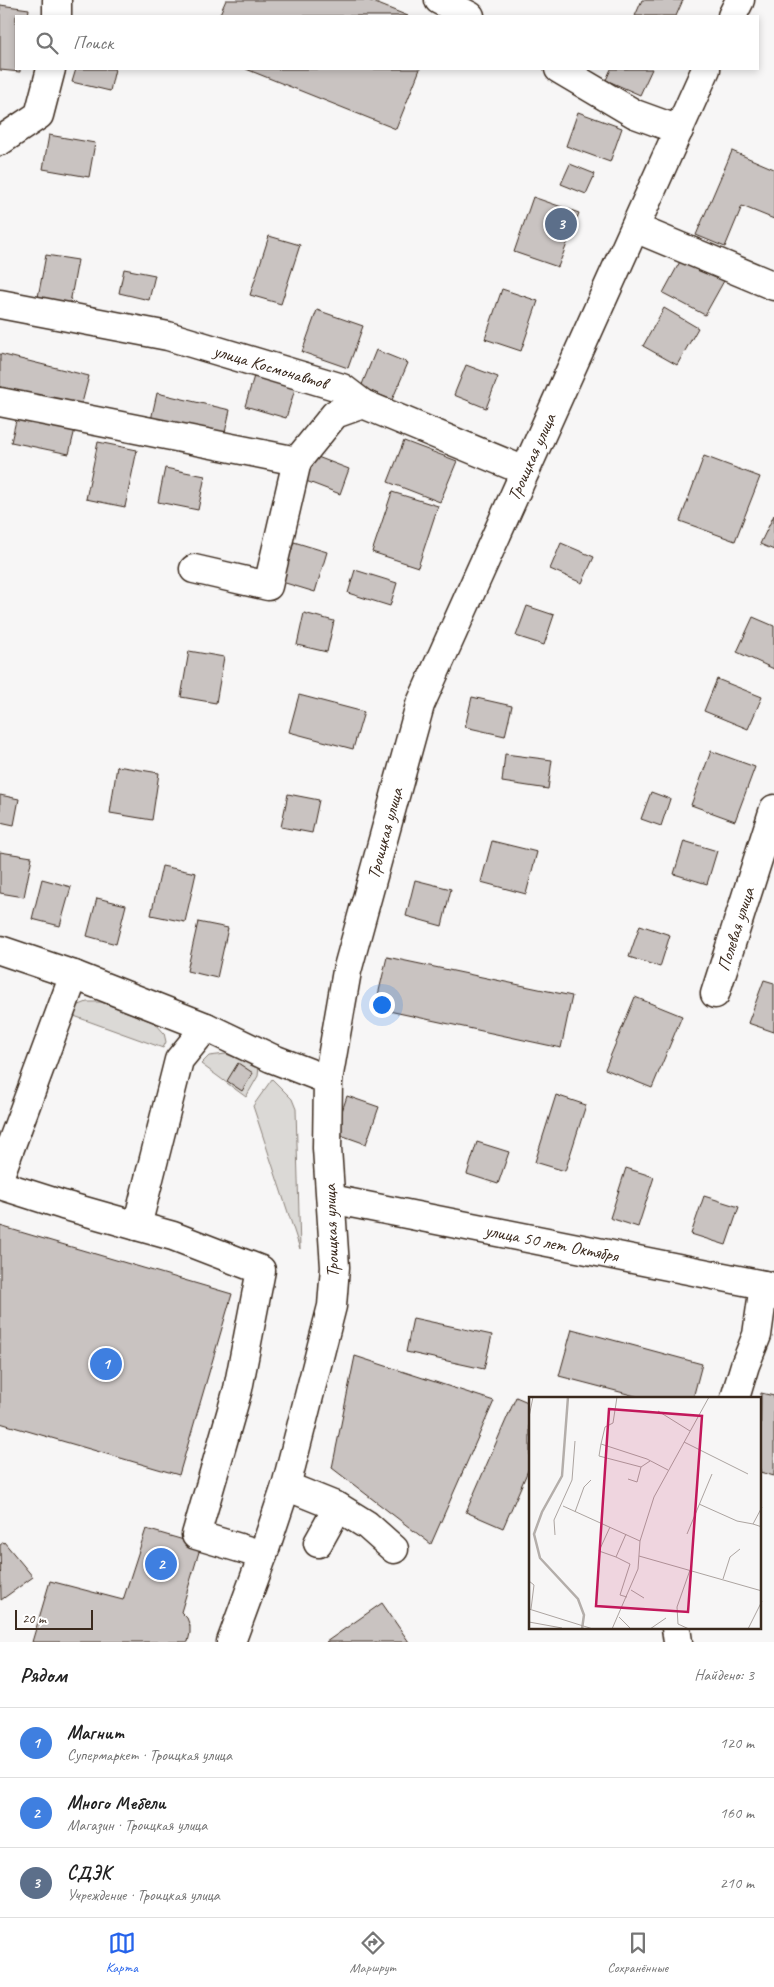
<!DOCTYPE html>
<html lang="ru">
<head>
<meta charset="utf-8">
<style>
	:root { --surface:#fff; --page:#f6f6f6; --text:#222; --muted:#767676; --line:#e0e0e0; --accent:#2563eb }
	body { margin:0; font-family:Caveat,sans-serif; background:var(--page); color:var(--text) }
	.scale { position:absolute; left:15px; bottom:12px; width:78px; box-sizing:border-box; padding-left:5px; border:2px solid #3b2a1e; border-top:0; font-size:14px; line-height:18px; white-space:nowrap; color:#3b2a1e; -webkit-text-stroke:4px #fff; paint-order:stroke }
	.you { position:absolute; left:381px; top:1004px; width:18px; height:18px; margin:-12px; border:4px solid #fff; border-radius:50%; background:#1a73e8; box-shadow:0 0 0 8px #1a73e833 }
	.badge { display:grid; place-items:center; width:32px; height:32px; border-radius:50%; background:var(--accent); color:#fff; font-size:16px; font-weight:700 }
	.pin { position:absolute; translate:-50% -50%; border:2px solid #fff; box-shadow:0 1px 5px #0006 }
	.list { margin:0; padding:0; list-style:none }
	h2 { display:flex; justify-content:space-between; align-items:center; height:65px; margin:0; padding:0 20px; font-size:21px }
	h2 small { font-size:16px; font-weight:400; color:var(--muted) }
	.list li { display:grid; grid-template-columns:32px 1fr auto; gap:15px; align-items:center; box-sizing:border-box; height:70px; padding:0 20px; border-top:1px solid var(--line) }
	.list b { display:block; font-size:19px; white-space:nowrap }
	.list p { margin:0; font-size:16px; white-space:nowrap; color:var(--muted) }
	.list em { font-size:16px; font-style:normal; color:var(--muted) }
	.icon { flex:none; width:28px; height:28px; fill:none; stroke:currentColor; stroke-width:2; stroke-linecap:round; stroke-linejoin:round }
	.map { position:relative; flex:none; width:774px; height:1642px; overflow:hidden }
	.search { position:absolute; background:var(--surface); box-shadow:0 2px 8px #0003; left:15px; right:15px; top:15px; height:55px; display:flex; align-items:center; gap:12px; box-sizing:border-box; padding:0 18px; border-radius:0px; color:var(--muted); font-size:19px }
	.sheet { height:275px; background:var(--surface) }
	nav { display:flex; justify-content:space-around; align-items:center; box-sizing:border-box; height:70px; border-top:1px solid var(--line); background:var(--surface); font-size:14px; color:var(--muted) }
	nav a { display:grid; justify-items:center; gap:2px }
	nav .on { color:var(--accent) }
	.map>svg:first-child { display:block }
	.green { fill:#dbd9d6; stroke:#8b827a }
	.building { fill:#c9c3c1; stroke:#3b2a1e }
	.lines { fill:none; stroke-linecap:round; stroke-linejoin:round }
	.minor-casing { stroke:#3b2a1e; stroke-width:31 }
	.major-casing { stroke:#3b2a1e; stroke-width:31 }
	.minor { stroke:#fff; stroke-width:28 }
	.major { stroke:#fff; stroke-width:28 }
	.labels { text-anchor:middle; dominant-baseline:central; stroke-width:4.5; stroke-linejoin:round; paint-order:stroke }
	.street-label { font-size:18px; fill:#3b2a1e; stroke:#fff }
	.inset-river { fill:none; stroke:#b4aeaa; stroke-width:2.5 }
	.inset-road { fill:none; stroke:#aca4a0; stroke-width:1 }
	.view { fill:#c2185b; fill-opacity:0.15; stroke:#c2185b; stroke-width:2.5 }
	.inset-edge { fill:none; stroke:#3b2a1e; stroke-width:2.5 }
</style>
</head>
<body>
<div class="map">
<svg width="774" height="1642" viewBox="0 0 774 1642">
	<rect width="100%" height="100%" fill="#f7f6f6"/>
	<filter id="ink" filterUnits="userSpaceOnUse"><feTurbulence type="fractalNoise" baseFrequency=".02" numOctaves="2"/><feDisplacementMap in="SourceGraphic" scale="10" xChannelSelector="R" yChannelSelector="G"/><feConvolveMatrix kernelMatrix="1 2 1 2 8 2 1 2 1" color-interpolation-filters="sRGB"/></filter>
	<g filter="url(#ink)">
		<path class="green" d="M87 1002H101L155 1023 164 1033 166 1042 163 1048 74 1016 72 1012 74 1007Z
			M226 1054 259 1067 258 1076 246 1097 201 1064 209 1056Z
			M272 1079 292 1099 296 1109 300 1249 253 1106Z"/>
		<path class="building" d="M226 0H368L408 16H219Z
			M642 0H683L676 16H635Z
			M0 5 29 9 28 16H16V69H20V72L0 70Z
			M76 69H115L110 91 72 82Z
			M246 69H420L396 129Z
			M611 69H652L640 95 606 80Z
			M578 112 622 128 610 162 566 146Z
			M49 135 95 143 89 177 43 169Z
			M732 151 774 169V219L742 206 725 247 696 235Z
			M570 164 595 174 586 194 561 184Z
			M533 197 579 213 558 267 514 252Z
			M269 236 300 245 281 304 250 295Z
			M46 255 78 260 70 303 38 297Z
			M683 256 725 279 705 315 663 293Z
			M124 269 155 275 149 300 119 293Z
			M502 289 538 301 521 351 485 339Z
			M664 308 698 328 677 365 643 346Z
			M317 310 363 326 348 368 302 352Z
			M376 350 408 363 392 400 361 387Z
			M0 354 89 376 81 407 0 387Z
			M466 365 498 377 486 408 454 395Z
			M254 376 295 389 286 418 245 406Z
			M157 393 230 410 224 437 151 420Z
			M17 416 75 429 69 454 11 442Z
			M404 441 457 461 440 502 388 482Z
			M98 442 137 450 125 507 86 499Z
			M315 456 349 469 340 494 306 481Z
			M704 456 760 477 735 541 680 521Z
			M165 468 205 476 198 510 158 502Z
			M392 492 438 506 418 567 372 552Z
			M774 515V550L760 544Z
			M294 542 327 552 315 592 282 582Z
			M561 543 594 557 582 583 550 569Z
			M355 570 397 583 390 606 348 593Z
			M527 606 554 615 544 645 516 636Z
			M304 613 334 621 327 652 297 645Z
			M753 617 774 626V669L737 652Z
			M189 651 224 657 216 703 181 697Z
			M717 679 762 697 748 729 704 711Z
			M299 695 364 712 353 749 289 732Z
			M472 697 512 706 505 736 465 727Z
			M711 751 755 767 735 821 691 805Z
			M505 754 552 760 548 789 502 782Z
			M117 766 159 773 152 820 110 813Z
			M651 792 670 799 661 826 641 819Z
			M288 794 319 800 312 833 281 827Z
			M0 795 19 799 14 825 0 822Z
			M492 841 537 852 526 894 481 882Z
			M684 841 717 851 707 884 674 874Z
			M0 852 32 857 24 897 0 893Z
			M162 866 196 873 185 922 151 915Z
			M42 879 71 887 60 926 32 919Z
			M415 880 451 889 442 926 406 916Z
			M97 898 126 905 116 944 87 936Z
			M198 922 228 928 217 978 187 971Z
			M640 925 670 935 660 967 629 957Z
			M387 957 572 996 561 1048 375 1008Z
			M764 980 774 983V1032L748 1023Z
			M635 997 682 1016 652 1088 605 1069Z
			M238 1063 253 1073 242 1091 227 1081Z
			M556 1095 586 1105 565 1171 535 1162Z
			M347 1096 379 1107 366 1144 335 1133Z
			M477 1142 509 1152 498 1184 467 1174Z
			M626 1168 654 1177 638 1227 610 1218Z
			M704 1196 739 1207 726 1245 691 1234Z
			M0 1226 232 1294 179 1475 0 1423Z
			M413 1318 492 1335 484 1369 406 1352Z
			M572 1329 702 1364 693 1398H643L559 1376Z
			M355 1356 494 1401 431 1544 332 1468Z
			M761 1393 774 1396V1476L760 1472Z
			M516 1397 530 1403V1466L503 1528 466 1512Z
			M146 1529 201 1545 181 1612 187 1618 190 1626V1633L188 1642H32L50 1581 123 1600Z
			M4 1542 33 1577 1 1600 0 1545Z
			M382 1603 409 1642H326Z"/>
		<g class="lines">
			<defs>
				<g id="minor">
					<path d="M57 0V16"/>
					<path d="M439 0 470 16"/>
					<path d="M559 69 635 114 679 130"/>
					<path d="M0 141 39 115 51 69"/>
					<path d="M635 228 774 286"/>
					<path id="s1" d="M0 304 168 336 342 388 363 404 525 471"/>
					<path d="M0 402 297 461 335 414 363 404"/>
					<path d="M194 569 268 586 297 461"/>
					<path d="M0 950 74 975 206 1027 271 1058 328 1080"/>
					<path id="s2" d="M715 994 774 809"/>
					<path d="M206 1027 179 1060 137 1226 173 1236 261 1270 238 1389 196 1535 263 1555"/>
					<path d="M0 1175 74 975"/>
					<path d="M0 1185 63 1205 137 1226"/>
					<path id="s3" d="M331 1199 774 1287"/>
					<path d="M735 1398 745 1365 757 1335 764 1285"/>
					<path d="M286 1486 338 1507 367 1525 394 1549"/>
					<path d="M318 1543 338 1507"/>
					<path d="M676 1628 678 1642"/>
				</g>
				<g id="major">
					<path d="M732 16 740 0"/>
					<path id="s4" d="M231 1642 263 1555 286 1486 332 1306 335 1267 327 1148 328 1080 347 971 420 705 706 69"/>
				</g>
			</defs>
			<use href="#minor" class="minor-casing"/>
			<use href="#major" class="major-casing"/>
			<use href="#minor" class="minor"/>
			<use href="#major" class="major"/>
		</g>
	</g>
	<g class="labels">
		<g class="street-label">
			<text stroke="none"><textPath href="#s1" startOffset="278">улица Космонавтов</textPath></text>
			<text stroke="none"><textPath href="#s4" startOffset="1236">Троицкая улица</textPath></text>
			<text stroke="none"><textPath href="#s4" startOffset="831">Троицкая улица</textPath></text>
			<text stroke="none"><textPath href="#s2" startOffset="68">Полевая улица</textPath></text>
			<text transform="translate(331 1231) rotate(-92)">Троицкая улица</text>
			<text stroke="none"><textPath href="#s3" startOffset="225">улица 50 лет Октября</textPath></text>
		</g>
	</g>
	<g transform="translate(529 1397)">
		<rect width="232" height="232" fill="#f7f6f6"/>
		<path class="inset-river" d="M39 0 33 79 13 115 5 137 11 161 49 202 55 218 53 232"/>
		<path class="inset-road" d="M88 0 84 26 76 30 72 47 118 62 139 73M129 14 161 34M0 20 4 0M155 45 219 77M72 47 70 59 112 70 121 64M99 82 108 85 112 70M170 107 208 124 224 127M34 109 111 144M233 110 224 127 233 130M46 115 55 90 62 83M81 130 70 154 87 160M97 137 87 160 101 167 91 198 98 200M158 137 183 77M26 138 25 123 43 83 46 44M110 159 233 194M194 182 201 160 211 152M0 184 5 188 2 212M102 193 115 201M0 212 64 232M90 220 102 232M0 225 33 231M83 232 109 172 111 144 125 100 180 0M121 232 137 221M160 232 149 227 148 210 161 173M219 232 233 204"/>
		<path class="view" d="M80 12 173 19 159 215 67 209Z"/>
		<rect width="232" height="232" class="inset-edge"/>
	</g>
</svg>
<div class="scale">20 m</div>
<div class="you"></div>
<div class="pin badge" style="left:106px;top:1364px;background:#3f7fe0">1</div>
<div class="pin badge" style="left:161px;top:1564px;background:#3f7fe0">2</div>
<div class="pin badge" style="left:561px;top:224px;background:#5c6f8a">3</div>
<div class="search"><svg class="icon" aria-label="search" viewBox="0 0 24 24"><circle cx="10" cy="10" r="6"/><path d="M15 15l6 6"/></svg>Поиск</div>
</div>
<section class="sheet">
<h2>Рядом<small>Найдено: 3</small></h2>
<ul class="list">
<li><span class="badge" style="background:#3f7fe0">1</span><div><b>Магнит</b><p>Супермаркет · Троицкая улица</p></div><em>120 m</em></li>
<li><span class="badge" style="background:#3f7fe0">2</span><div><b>Много Мебели</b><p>Магазин · Троицкая улица</p></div><em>160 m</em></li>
<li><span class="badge" style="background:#5c6f8a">3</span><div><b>СДЭК</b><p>Учреждение · Троицкая улица</p></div><em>210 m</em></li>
</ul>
</section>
<nav>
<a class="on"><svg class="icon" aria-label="map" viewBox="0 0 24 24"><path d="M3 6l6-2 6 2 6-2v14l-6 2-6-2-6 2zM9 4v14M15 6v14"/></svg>Карта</a>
<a><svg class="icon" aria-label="directions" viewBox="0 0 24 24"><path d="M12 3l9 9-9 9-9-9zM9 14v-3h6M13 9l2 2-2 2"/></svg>Маршрут</a>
<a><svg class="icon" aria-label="saved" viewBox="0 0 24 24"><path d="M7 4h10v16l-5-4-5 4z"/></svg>Сохранённые</a>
</nav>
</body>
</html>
